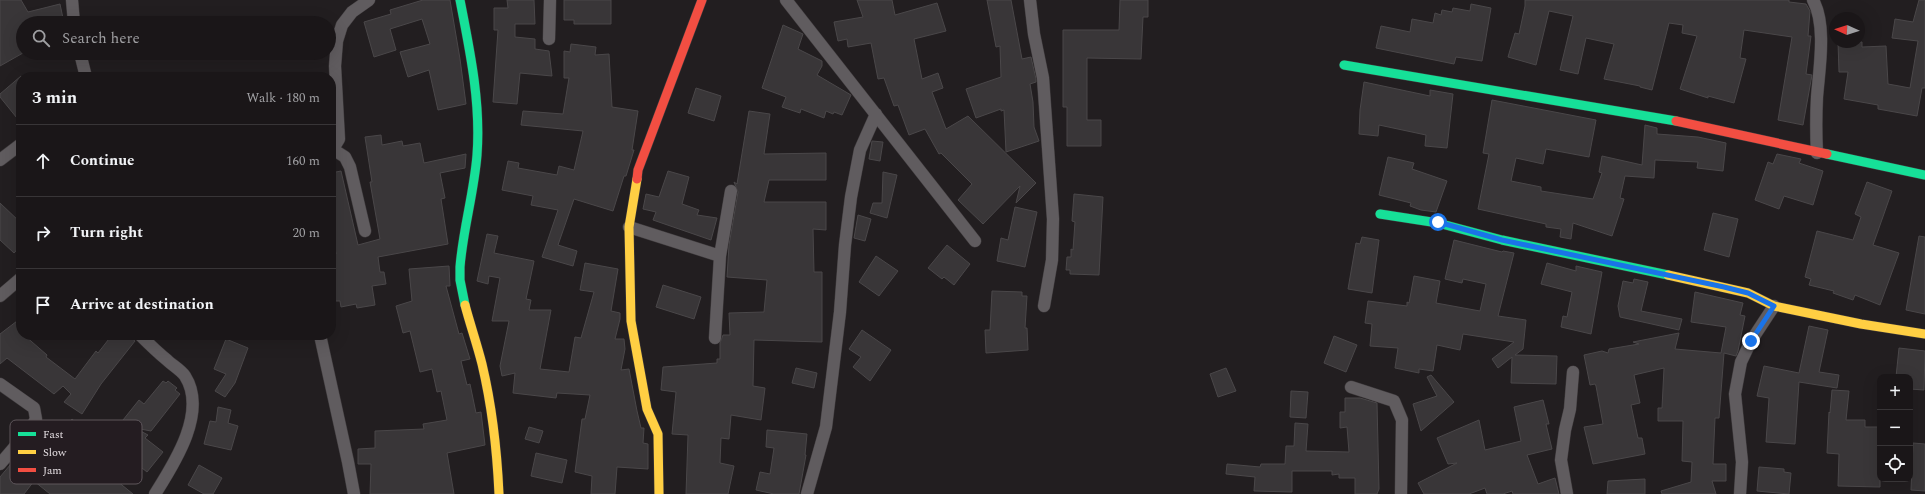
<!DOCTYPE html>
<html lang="en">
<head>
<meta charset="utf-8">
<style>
	:root { --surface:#1a1618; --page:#231f21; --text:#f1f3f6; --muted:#9f9fa2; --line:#383537 }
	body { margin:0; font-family:Spectral,serif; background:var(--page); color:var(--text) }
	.controls { position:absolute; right:12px; bottom:12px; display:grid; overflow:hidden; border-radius:8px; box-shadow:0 4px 16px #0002 }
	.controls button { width:36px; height:36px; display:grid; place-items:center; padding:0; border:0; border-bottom:1px solid var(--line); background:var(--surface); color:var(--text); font:20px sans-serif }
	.compass { position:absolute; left:1829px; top:12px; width:36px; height:36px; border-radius:50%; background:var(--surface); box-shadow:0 4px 16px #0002; rotate:273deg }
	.stop { position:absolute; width:12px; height:12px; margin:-9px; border:3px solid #1a73e8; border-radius:50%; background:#fff }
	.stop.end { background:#1a73e8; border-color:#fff; box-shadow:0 1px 4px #0008 }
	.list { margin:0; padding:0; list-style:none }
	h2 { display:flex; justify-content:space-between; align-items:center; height:52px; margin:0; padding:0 16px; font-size:17px }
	h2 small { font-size:13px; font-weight:400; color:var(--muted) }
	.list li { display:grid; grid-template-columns:26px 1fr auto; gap:12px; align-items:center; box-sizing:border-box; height:72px; padding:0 16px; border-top:1px solid var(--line) }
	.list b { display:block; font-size:15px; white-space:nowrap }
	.list em { font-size:13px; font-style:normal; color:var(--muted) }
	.icon { flex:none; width:22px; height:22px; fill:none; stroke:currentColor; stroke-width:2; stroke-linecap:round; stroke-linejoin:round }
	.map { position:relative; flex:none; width:1925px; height:494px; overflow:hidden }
	.search { position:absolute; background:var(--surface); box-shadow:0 4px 16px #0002; left:16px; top:16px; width:320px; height:44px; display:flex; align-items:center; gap:10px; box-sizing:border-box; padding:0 14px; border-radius:22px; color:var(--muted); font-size:15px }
	.panel { position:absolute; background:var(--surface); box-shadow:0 4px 16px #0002; left:16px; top:72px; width:320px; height:268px; border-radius:16px }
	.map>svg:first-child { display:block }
	.building { fill:#393638; stroke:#4a4749 }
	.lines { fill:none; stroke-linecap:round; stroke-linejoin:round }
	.street-casing { stroke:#3f3b3d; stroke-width:13 }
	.fast-casing { stroke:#3f3b3d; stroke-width:10 }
	.slow-casing { stroke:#3f3b3d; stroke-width:10 }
	.jam-casing { stroke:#3f3b3d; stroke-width:10 }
	.street { stroke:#605c5f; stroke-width:12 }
	.fast { stroke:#16e098; stroke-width:9 }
	.slow { stroke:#ffcf43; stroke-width:9 }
	.jam { stroke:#f24e42; stroke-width:9 }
	.route { stroke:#1a73e8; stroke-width:5 }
	.key { fill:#241c21; stroke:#5e565b; stroke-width:1 }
	.key-label { font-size:11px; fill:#e5dfe3 }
</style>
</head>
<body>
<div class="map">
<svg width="1925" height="494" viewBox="0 0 1925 494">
	<rect width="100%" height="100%" fill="#221e20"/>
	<path class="building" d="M0 0H21L28 12 60 4 64 23H23V53L0 66Z
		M423 0H450L460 59 466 104 438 110 429 70 408 77 400 52 430 44 422 19 390 29 396 50 374 57 364 22 391 14 390 10Z
		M507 0H534L535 24H515V37L535 39V49L549 51 552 76 520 73 517 104 493 102 498 30H494V8H508Z
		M564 0H611V24H574V20H564Z
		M857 0H892L895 15 937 3 946 31 914 39 922 79 938 73 943 88 932 92 946 129 968 116 1036 183 1016 203 1020 186 983 224 958 200 972 184 941 153 939 154 925 129 909 135 898 105 894 106 884 78 878 79 871 43 848 47 847 39 838 41 834 22 863 17Z
		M987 0H1011L1022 59 1031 57 1036 79V82L1030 84 1033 102 1034 127 1039 141 1006 152 1004 110 1001 111V109L976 118 966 89 1001 77 1000 46 996 47Z
		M1120 0H1148V17H1143L1141 59 1087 58V120H1101V146H1067V107H1063V30H1119Z
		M1525 0H1789V2L1806 4 1810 11 1808 36H1811L1806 74 1812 75 1803 125 1778 120 1792 37 1744 30 1740 58 1746 59 1734 103 1708 96V98L1680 89 1697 36 1682 33 1683 25 1669 23 1652 90 1640 87V86L1604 79 1614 44 1586 38 1578 74 1560 70 1573 16 1549 11 1536 65 1508 57 1515 33 1519 34 1525 6Z
		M1919 0H1925V88H1922L1917 116 1878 109V105L1844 99 1848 72H1839L1838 42H1862V47L1886 46 1888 84 1910 88 1918 41 1892 38 1895 19 1913 22Z
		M1471 4 1491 8 1482 61 1456 57 1454 64 1376 48 1381 26 1410 32 1412 19 1433 23 1435 13 1441 15 1442 10 1452 12 1453 8 1470 11Z
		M783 25 803 34 798 49 822 61V66L817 75 851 95 842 115 834 112 833 114 826 111 824 118 801 109 800 113 782 107 786 97 762 88Z
		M571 44 596 47 595 55 609 54 612 107 638 111 632 150H634L626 176H624L613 211 574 199 558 245 577 251 573 266 542 257 558 210 531 205 533 196 502 190 508 161 519 163 518 168 557 175 559 166 574 170 583 131 521 125 523 111 563 114 569 78H564V51L570 52Z
		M21 76V123L0 97V94Z
		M1364 82 1430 96V90L1453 94 1447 148 1425 146 1426 135 1379 125 1378 136 1359 134 1360 110Z
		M696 88 721 96 714 121 688 113Z
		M1492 100 1596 120 1589 157 1546 149 1543 164 1516 158 1511 181 1541 187V191L1593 199 1602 173 1599 172 1602 156 1642 165 1645 125 1657 128V134L1698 137 1726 143 1723 171 1697 168 1698 162 1655 160 1654 178 1625 176 1620 198 1624 199 1612 236 1573 223 1571 239 1560 237 1561 229 1546 227V224L1478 209 1489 154 1483 153Z
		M749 111 770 114 764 154 826 153V180H769L764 202H826V230L813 229 814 272H822V342L754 340 753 386 765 388 761 420 731 415 729 439 721 438 720 463 734 466 728 494H686L688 435 672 434 676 392 661 390 663 367 717 363V359H720V343L723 335H730L729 313 764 312 767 280 727 277 729 245 738 192 734 182 737 184Z
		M381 135 382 145 402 141 403 146 420 143 424 163 466 154 465 168 440 173 445 198 441 199 448 244 378 257 380 272H384L386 284 372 286 375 305 357 308 356 304 341 307 340 301H335L332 285 335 284 331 269V255L336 254 331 225V173L341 171 358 245 380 239 370 182H372L365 137Z
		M872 141 883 142 880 161 869 159Z
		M1777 154 1801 159 1799 163 1823 171 1813 205 1784 196 1779 209 1755 200 1768 162 1773 164Z
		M1388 157 1414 163 1412 169 1447 181 1436 212 1421 210 1410 206 1411 203 1379 195Z
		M668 171 689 177 682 204 699 210 697 215 717 218 711 240 653 220 656 212 643 209 646 194 659 197Z
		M883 172 897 175 887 218 870 213 873 203H882Z
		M1867 182 1892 191 1873 245 1899 253 1880 305 1855 295 1853 300 1833 293 1834 291 1809 285 1811 279 1805 277 1817 231 1853 240 1861 217 1855 214Z
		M1074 194 1103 197 1099 275 1070 274V270H1066L1067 257H1071V249L1073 250 1075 222 1072 221Z
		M0 203 21 223V245L14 253 0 240Z
		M1015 207 1037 212 1025 267 997 261 1001 238 1008 240Z
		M1713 213 1738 219 1729 257 1704 250Z
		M858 215 871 219 865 241 854 238Z
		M487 234 498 236 494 253 534 261 526 299 531 300 529 310H551L540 369 569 372 575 337 581 338 594 292 580 290 585 263 618 269 611 311 620 313V319L615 339H624L625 349 621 370 629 369 637 411 641 428H644L643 443 648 444V469L617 467 615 494H591L592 476 575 472 582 419H585L590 395 557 393 556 398 513 393 515 373 502 376 500 366 509 321H492L500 278 489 276 488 284 477 281Z
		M1919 236 1925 237V314L1906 310Z
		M1362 237 1379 240 1372 293 1348 289 1356 243 1360 244Z
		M1454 240 1502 252 1503 251 1514 253 1498 316 1526 320 1523 349 1515 355 1557 356 1556 384 1511 383 1512 357 1498 368 1492 359 1514 342 1463 334 1460 350 1437 345 1433 371 1419 369V373L1395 368 1398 348 1370 346 1372 324 1365 323 1368 301 1407 306V302L1409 303 1414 276 1440 281 1436 303 1480 311 1486 284 1463 279 1462 283 1445 279Z
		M947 245 970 264 954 285 944 277 942 279 928 268Z
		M876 256 898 271 879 296 859 282Z
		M1547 263 1576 271V266L1602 272 1591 334 1561 327 1563 316 1567 317 1572 292 1541 284Z
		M449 266 450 286H446L459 334 462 333 470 359 461 361 467 385 470 384 476 413 481 412 485 445 447 453 454 494H370L371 464H358V449L375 448V431L424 429 423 424 447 420 441 391 437 392 432 369 420 372 410 331 403 333 396 306 412 301 409 269Z
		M1634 279 1648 282 1641 311 1682 319 1679 330 1620 317 1618 306 1623 281 1633 283Z
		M663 285 701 297 694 319 656 307Z
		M992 291 1022 292V296H1027L1025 328H1027L1028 350 986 353 985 330H990Z
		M1695 292 1743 303 1740 315 1745 316 1738 351 1736 356 1724 353 1719 418H1715L1713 464H1726V481H1712L1716 494H1662L1661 491 1691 482 1692 462 1682 461 1683 421H1658V408H1662L1664 368 1634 375 1640 403 1631 405 1638 438H1642L1645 454 1593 464 1584 427 1603 424 1596 386 1595 384 1590 385 1584 355 1602 351 1608 353 1609 349 1639 344 1633 342 1679 333 1675 349 1721 353 1726 327 1691 322Z
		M21 318V335H24L47 355 46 357 75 379 96 351 98 353 112 335H127L135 341 101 384 82 414 64 402 71 394 63 386 54 394 7 358 0 364V334Z
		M1809 326 1828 330 1819 372 1839 375 1837 388 1799 382 1795 444 1766 442 1769 398 1757 396 1764 366 1799 373Z
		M862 330 891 350 870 381 853 367 861 357 849 349Z
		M1334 336 1357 345 1346 372 1324 363Z
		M226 339 248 348 235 383 225 397 215 391 226 374 214 369Z
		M1899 348 1925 351 1924 390 1910 389V377H1896Z
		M796 368 817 373 814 388 792 383Z
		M1226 368 1236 391 1218 397 1210 374Z
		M1431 375 1454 402 1421 431 1413 404 1437 396 1427 377Z
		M163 381 166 383 168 381 177 388 175 390 180 394 151 431 135 428 148 435 145 438 163 452 147 472 107 440 139 400 144 404Z
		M1832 390 1849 391 1846 420H1865V427H1880V487L1838 486 1839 454 1827 453 1829 412 1830 413Z
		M1291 391 1308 392 1306 418 1290 417Z
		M1345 398H1360L1377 403 1379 489 1377 494H1355V478H1339V474L1332 475V471H1292V492L1254 491 1255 477 1226 474 1227 464 1260 467 1261 464H1285L1286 446H1294L1295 423 1308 424 1306 451 1349 452 1347 427 1340 428V412H1345Z
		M1543 400 1549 424H1546L1552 449 1527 455 1538 484 1555 478 1559 494H1513L1512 491 1503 494H1487L1485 488 1469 494H1424L1418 483 1457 463 1448 464 1437 438 1479 420 1485 450 1521 441 1514 407Z
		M218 407 231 410 228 423 238 426 231 450 204 444 210 421 216 422Z
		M72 419 100 443 79 468 98 482 106 472 133 494H50L34 481 24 494H0V477L26 446 36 454 45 442 49 446Z
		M529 427 543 431 539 443 525 439Z
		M767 430 807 434 805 455H806L799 494H774L756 490 760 472 770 474 774 448 766 447Z
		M1913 443 1925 444V491L1911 490Z
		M536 453 567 460 562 483 531 476Z
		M199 465 222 478 213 494H204L188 485Z
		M1759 467 1784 469V472L1791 473 1789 494 1757 491Z
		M1645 479V494H1607L1608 481Z"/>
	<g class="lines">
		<defs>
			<path id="street" d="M72 0 74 23
				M786 0 975 241
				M1030 0 1034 34 1043 78 1053 219 1052 260 1044 306
				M1813 0C1827 25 1819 70 1817 97 1816 116 1816 134 1817 153
				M549 39 550 0
				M80 53 86 77
				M334 150 345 157 350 167 365 231
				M331 152 339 139 335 66 337 41 342 25 352 12 369 0
				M0 160 21 144
				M629 227 720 256
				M0 296 21 278
				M140 335C149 344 157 352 167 360 172 365 181 370 185 376 208 412 174 464 155 494
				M320 335 348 462 354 494
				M715 338 720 256 731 191
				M0 384 34 408 36 419 31 428 0 464
				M1351 387 1394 401 1402 420 1401 494
				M807 494 826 427 840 312 845 245 851 197 860 150 876 114
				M1567 494 1561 460 1565 430 1570 409 1573 372
				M1740 494 1742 462 1735 394 1741 362 1751 341 1774 306"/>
			<path id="fast" d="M460 0C470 51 481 103 477 155 474 193 463 229 460 267V280L465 305
				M1344 65 1676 121
				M1827 154 1925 175
				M1380 214 1438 223 1502 240 1668 275"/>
			<path id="slow" d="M637 179 629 227 631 321 647 409 658 434 659 494
				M1668 275 1748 293 1774 306 1861 324 1925 334
				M465 305C470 324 477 344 482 364 492 406 497 450 499 494"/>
			<path id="jam" d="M1676 121 1827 154
				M637 179 638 170 702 0"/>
		</defs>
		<use href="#street" class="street-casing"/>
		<use href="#fast" class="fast-casing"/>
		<use href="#slow" class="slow-casing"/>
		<use href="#jam" class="jam-casing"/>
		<use href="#street" class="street"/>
		<use href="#fast" class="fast"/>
		<use href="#slow" class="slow"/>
		<use href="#jam" class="jam"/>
	</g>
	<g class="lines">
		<path class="route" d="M1438 222 1502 240 1724 287 1748 293 1774 306 1751 341"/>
	</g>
	<rect x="10" y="420" width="132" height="64" rx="6" class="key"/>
	<rect x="18" y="432" width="18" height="4" fill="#16e098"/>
	<rect x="18" y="450" width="18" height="4" fill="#ffcf43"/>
	<rect x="18" y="468" width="18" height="4" fill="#f24e42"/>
	<g class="key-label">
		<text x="43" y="438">Fast</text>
		<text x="43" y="456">Slow</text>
		<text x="43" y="474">Jam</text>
	</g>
</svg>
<div class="controls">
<button>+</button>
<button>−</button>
<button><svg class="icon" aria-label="locate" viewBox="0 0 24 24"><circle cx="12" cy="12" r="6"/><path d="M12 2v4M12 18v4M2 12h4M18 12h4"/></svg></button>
</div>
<svg class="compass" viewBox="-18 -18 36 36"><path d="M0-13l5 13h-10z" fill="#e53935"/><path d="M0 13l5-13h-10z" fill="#9f9fa2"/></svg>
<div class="stop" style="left:1438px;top:222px"></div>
<div class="stop end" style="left:1751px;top:341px"></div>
<div class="search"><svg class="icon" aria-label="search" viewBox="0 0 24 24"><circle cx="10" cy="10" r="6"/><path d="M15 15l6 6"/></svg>Search here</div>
<section class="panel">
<h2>3 min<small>Walk · 180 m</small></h2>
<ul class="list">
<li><svg class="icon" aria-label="ahead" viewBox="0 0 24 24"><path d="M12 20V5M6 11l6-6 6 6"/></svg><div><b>Continue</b></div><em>160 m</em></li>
<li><svg class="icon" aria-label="right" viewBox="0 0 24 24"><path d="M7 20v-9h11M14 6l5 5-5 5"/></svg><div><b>Turn right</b></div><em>20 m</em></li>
<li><svg class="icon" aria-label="arrive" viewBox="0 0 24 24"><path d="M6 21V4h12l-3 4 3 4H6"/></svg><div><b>Arrive at destination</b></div></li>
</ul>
</section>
</div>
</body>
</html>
